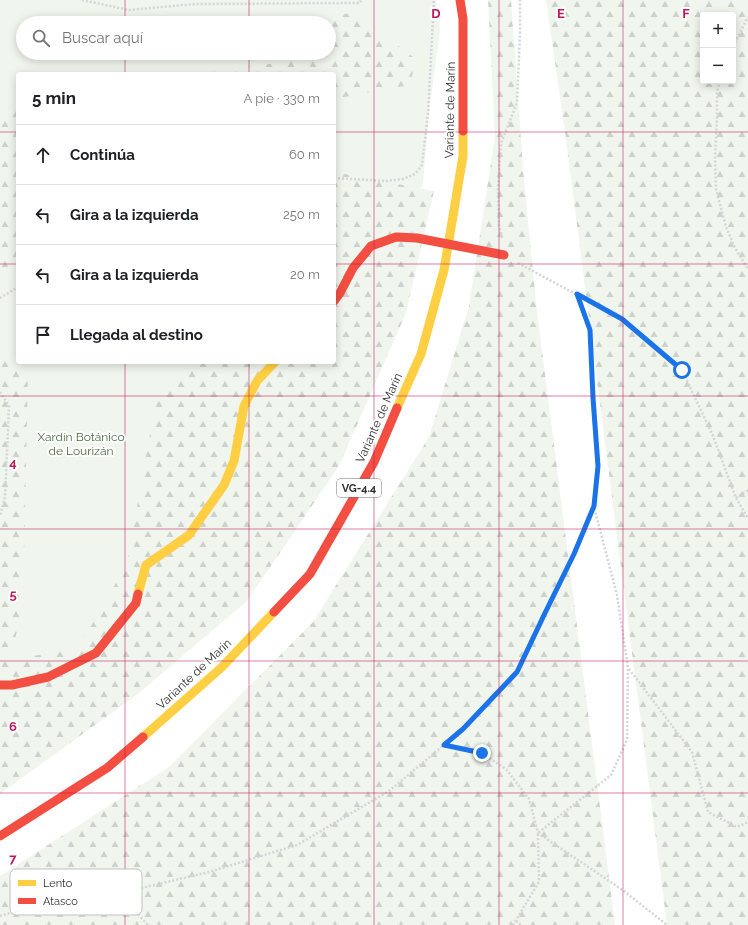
<!DOCTYPE html>
<html lang="es">
<head>
<meta charset="utf-8">
<style>
	:root { --surface:#fff; --page:#f2f2f2; --text:#202124; --muted:#757577; --line:#e0e0e0 }
	body { margin:0; font-family:Raleway,sans-serif; background:var(--page); color:var(--text) }
	.controls { position:absolute; right:12px; top:12px; display:grid; overflow:hidden; border-radius:4px; box-shadow:0 2px 10px #0003 }
	.controls button { width:36px; height:36px; display:grid; place-items:center; padding:0; border:0; border-bottom:1px solid var(--line); background:var(--surface); color:var(--text); font:20px sans-serif }
	.stop { position:absolute; width:12px; height:12px; margin:-9px; border:3px solid #1a73e8; border-radius:50%; background:#fff }
	.stop.end { background:#1a73e8; border-color:#fff; box-shadow:0 1px 4px #0008 }
	.list { margin:0; padding:0; list-style:none }
	h2 { display:flex; justify-content:space-between; align-items:center; height:52px; margin:0; padding:0 16px; font-size:17px }
	h2 small { font-size:13px; font-weight:400; color:var(--muted) }
	.list li { display:grid; grid-template-columns:26px 1fr auto; gap:12px; align-items:center; box-sizing:border-box; height:60px; padding:0 16px; border-top:1px solid var(--line) }
	.list b { display:block; font-size:15px; white-space:nowrap }
	.list em { font-size:13px; font-style:normal; color:var(--muted) }
	.icon { flex:none; width:22px; height:22px; fill:none; stroke:currentColor; stroke-width:2; stroke-linecap:round; stroke-linejoin:round }
	.map { position:relative; flex:none; width:748px; height:925px; overflow:hidden }
	.search { position:absolute; background:var(--surface); box-shadow:0 2px 10px #0003; left:16px; top:16px; width:320px; height:44px; display:flex; align-items:center; gap:10px; box-sizing:border-box; padding:0 14px; border-radius:22px; color:var(--muted); font-size:15px }
	.panel { position:absolute; background:var(--surface); box-shadow:0 2px 10px #0003; left:16px; top:72px; width:320px; height:292px; border-radius:4px }
	.map>svg:first-child { display:block }
	.green { fill:#f0f5ed; fill-rule:evenodd }
	.forest { fill:url(#forest-firs); fill-rule:evenodd }
	.lines { fill:none; stroke-linecap:round; stroke-linejoin:round }
	.path { stroke:#d5d5d5; stroke-width:2.5; stroke-dasharray:2 2; stroke-linecap:butt }
	.slow { stroke:#ffcf43; stroke-width:9 }
	.jam { stroke:#f24e42; stroke-width:9 }
	.route { stroke:#1a73e8; stroke-width:5 }
	.grid { fill:none; stroke:#c2185b; stroke-width:1; stroke-opacity:0.55 }
	.labels { text-anchor:middle; dominant-baseline:central; stroke-width:4; stroke-linejoin:round; paint-order:stroke }
	.shield { fill:#fff; stroke:#6f6f6f; stroke-width:1 }
	.shield-label { font-size:11px; font-weight:bold; fill:#313131 }
	.street-label { font-size:12px; fill:#313131; stroke:#fff }
	.park-label { font-size:12px; fill:#4a6c3e; stroke:#fff }
	.key { fill:#fff; stroke:#c1c1c1; stroke-width:1 }
	.key-label { font-size:11px; fill:#313131 }
	.grid-label { font-size:13px; text-anchor:middle; font-weight:bold; fill:#c2185b; stroke:#fff; stroke-width:4; stroke-linejoin:round; paint-order:stroke }
</style>
</head>
<body>
<div class="map">
<svg width="748" height="925" viewBox="0 0 748 925">
	<defs>
		<pattern id="forest-firs" width="22" height="20" patternUnits="userSpaceOnUse"><rect width="22" height="20" fill="#f0f5ed"/><path d="M5 1l3.5 6h-7zM16 11l3.5 6h-7z" fill="#ced2cc"/></pattern>
	</defs>
	<rect width="100%" height="100%" fill="#fff"/>
	<path class="green" d="M0 0H436L440 29 429 113 423 183 413 216 334 183V74H18V362H250L150 541 93 647 0 679ZM23 23H329V53H23Z"/>
	<path class="forest" d="M488 0H511L523 170 536 303 615 925H0V876L169 767 313 622 429 437 469 306 495 136Z
		M546 0H748V925H667L564 124ZM703 15H733V81H703Z
		M353 12 417 60 409 85 334 99V74H192L330 56 329 23H325V19Z
		M18 108V263L0 271V113Z
		M334 172 434 191 406 313 339 466 247 601 139 693 0 794V351L28 373 23 611 9 659 77 650 127 564 157 393 203 362H334Z"/>
	<g class="lines">
		<path class="path" d="M82 0 129 10 195 4 360 3 361 0
			M733 46 748 17
			M720 81 717 92V117L715 159 716 189 726 227 735 248 748 269
			M334 178 386 181 403 179 415 174 422 165 428 113 434 0
			M502 238 499 225 498 190 501 143 517 103 520 32V0
			M518 263 622 319 682 370 713 436 736 498 748 518
			M0 298 18 287
			M0 392 9 406 5 497 0 516
			M736 498 748 490
			M629 669 692 752 708 812 737 827 748 822
			M444 745 482 753 506 769 529 799 538 833 624 891 667 925
			M119 894 148 925
			M0 916 10 913 99 898 209 872 297 845 389 791 463 729 517 672 545 613 574 554 594 506 598 466 593 398 590 331 577 294
			M516 921 521 925
			M513 925 539 882 538 833 611 775 627 740 628 668 617 595 594 507"/>
		<path class="slow" d="M397 408 421 354 444 270 463 156V131
			M138 594 146 565 189 535 224 485 234 461 244 406 257 381 275 362
			M143 737 222 667 274 612"/>
		<path class="jam" d="M460 0 463 19V131
			M334 301 340 293 353 268 371 246 396 237 417 238 504 255
			M274 612 310 574 374 462 397 408
			M0 685H12L48 677 96 653 136 603 138 594
			M0 836 107 768 143 737"/>
	</g>
	<g class="lines">
		<path class="route" d="M482 753 444 745 463 729 517 672 545 613 574 554 594 506 598 466 593 398 590 330 577 294 622 319 682 370"/>
	</g>
	<path class="grid" d="M125 0V23M249 0V23M374 0V925M499 0V925M623 0V925M125 53V74M249 53V74M0 132H18M334 132H748M0 264H18M334 264H748M125 362V925M249 362V925M0 396H748M0 529H748M0 661H748M0 793H748"/>
	<g class="labels">
		<rect class="shield" x="337" y="479" width="44" height="18" rx="3"/>
		<g class="shield-label">
			<text x="359" y="488">VG-4.4</text>
		</g>
		<g class="street-label">
			<text transform="translate(450 110) rotate(-89)">Variante de Marín</text>
			<text transform="translate(379 418) rotate(-66)">Variante de Marín</text>
			<text transform="translate(194 674) rotate(-43)">Variante de Marín</text>
		</g>
		<g class="park-label">
			<text x="81" y="437">Xardín Botánico<tspan x="81" dy="14">de Lourizán</tspan></text>
		</g>
	</g>
	<rect x="10" y="869" width="132" height="46" rx="6" class="key"/>
	<rect x="18" y="880" width="18" height="6" fill="#ffcf43"/>
	<rect x="18" y="898" width="18" height="6" fill="#f24e42"/>
	<g class="key-label">
		<text x="43" y="887">Lento</text>
		<text x="43" y="905">Atasco</text>
	</g>
	<g class="grid-label">
		<text x="436" y="18">D</text>
		<text x="561" y="18">E</text>
		<text x="686" y="18">F</text>
		<text x="13" y="467">4</text>
		<text x="13" y="599">5</text>
		<text x="13" y="731">6</text>
		<text x="13" y="863">7</text>
	</g>
</svg>
<div class="controls">
<button>+</button>
<button>−</button>
</div>
<div class="stop" style="left:682px;top:370px"></div>
<div class="stop end" style="left:482px;top:753px"></div>
<div class="search"><svg class="icon" aria-label="search" viewBox="0 0 24 24"><circle cx="10" cy="10" r="6"/><path d="M15 15l6 6"/></svg>Buscar aquí</div>
<section class="panel">
<h2>5 min<small>A pie · 330 m</small></h2>
<ul class="list">
<li><svg class="icon" aria-label="ahead" viewBox="0 0 24 24"><path d="M12 20V5M6 11l6-6 6 6"/></svg><div><b>Continúa</b></div><em>60 m</em></li>
<li><svg class="icon" aria-label="left" viewBox="0 0 24 24"><path d="M17 20v-9H6M10 6l-5 5 5 5"/></svg><div><b>Gira a la izquierda</b></div><em>250 m</em></li>
<li><svg class="icon" aria-label="left" viewBox="0 0 24 24"><path d="M17 20v-9H6M10 6l-5 5 5 5"/></svg><div><b>Gira a la izquierda</b></div><em>20 m</em></li>
<li><svg class="icon" aria-label="arrive" viewBox="0 0 24 24"><path d="M6 21V4h12l-3 4 3 4H6"/></svg><div><b>Llegada al destino</b></div></li>
</ul>
</section>
</div>
</body>
</html>
